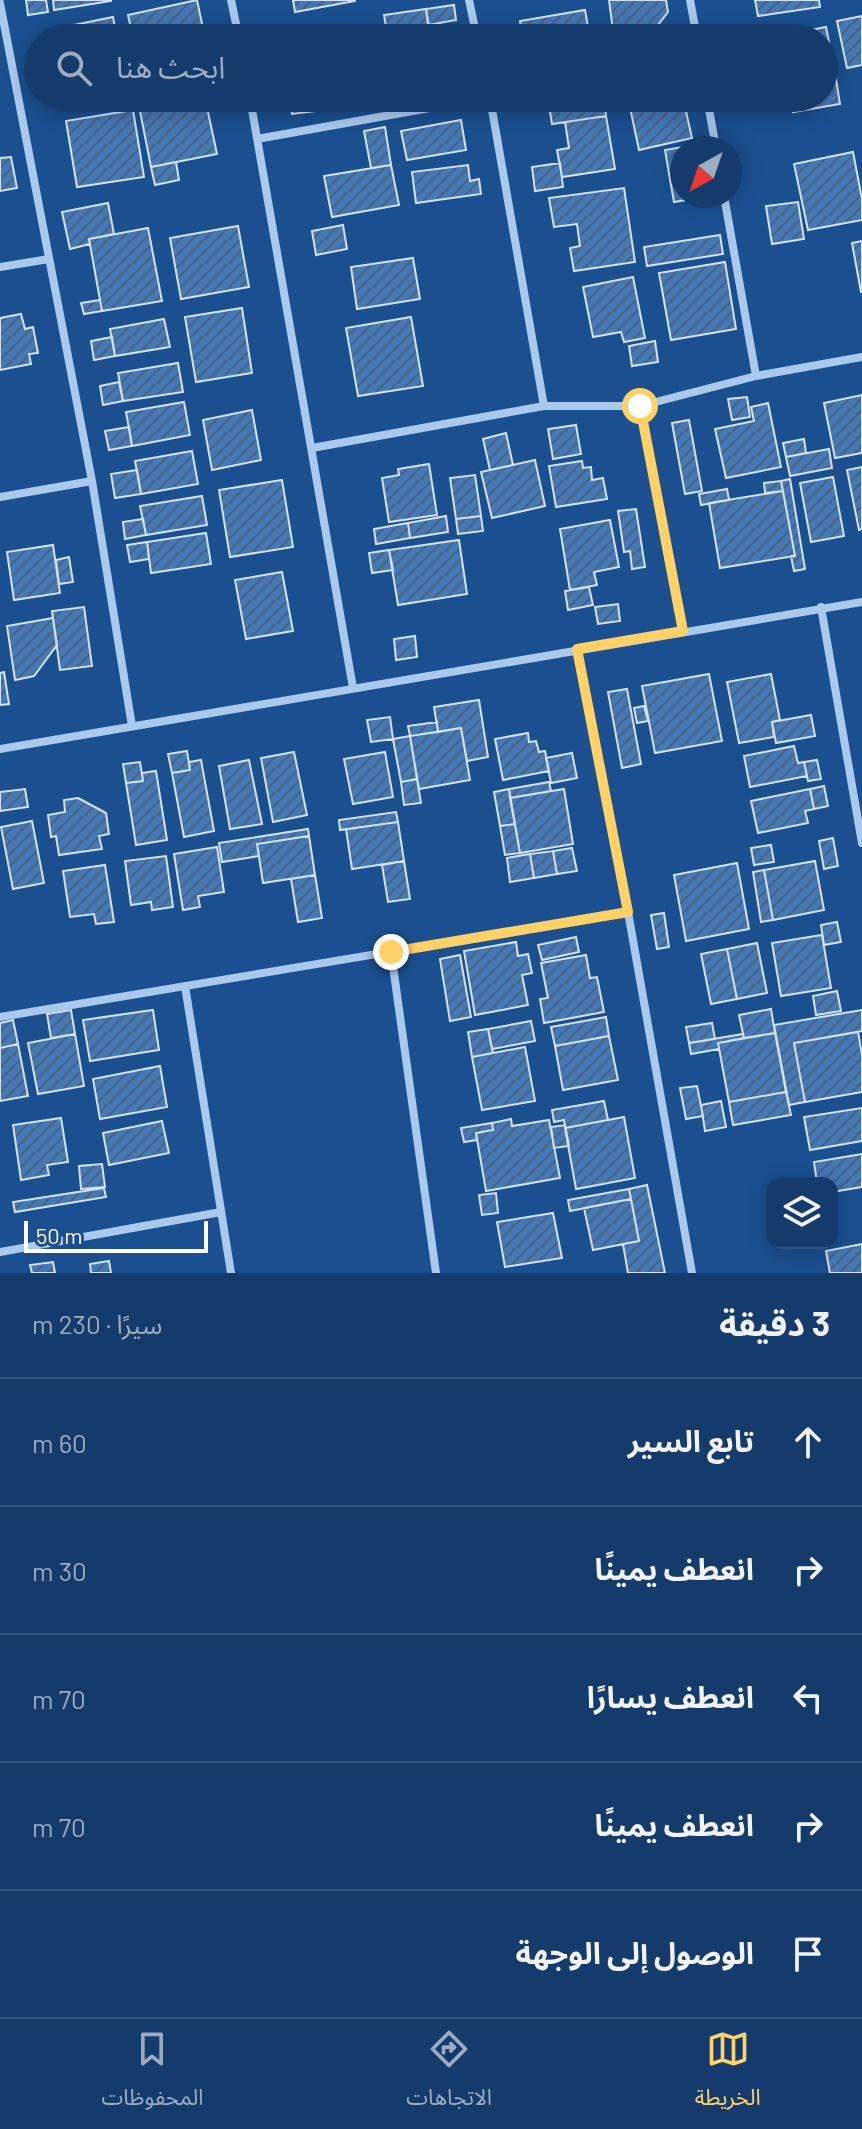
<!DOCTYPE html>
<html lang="ar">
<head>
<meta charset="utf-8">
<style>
	:root { --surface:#143b6b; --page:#214673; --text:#f1f3f6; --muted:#9dadc1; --line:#33557e; --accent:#ffd166 }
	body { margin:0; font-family:Barlow,"Noto Sans Arabic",sans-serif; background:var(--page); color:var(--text); direction:rtl }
	.controls { position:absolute; right:24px; bottom:24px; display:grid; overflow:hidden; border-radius:16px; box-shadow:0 4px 20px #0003 }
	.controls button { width:72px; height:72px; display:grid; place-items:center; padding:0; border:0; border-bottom:2px solid var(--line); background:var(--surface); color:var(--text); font:40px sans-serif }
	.compass { position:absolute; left:670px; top:136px; width:72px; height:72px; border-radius:50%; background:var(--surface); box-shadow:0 4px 20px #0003; rotate:220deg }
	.scale { position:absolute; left:24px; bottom:20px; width:184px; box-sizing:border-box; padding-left:8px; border:4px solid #fff; border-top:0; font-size:22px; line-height:28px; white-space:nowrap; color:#fff; -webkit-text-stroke:6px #1b4f8f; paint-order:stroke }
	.stop { position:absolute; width:24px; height:24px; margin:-18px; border:6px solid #ffd166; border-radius:50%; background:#fff }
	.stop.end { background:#ffd166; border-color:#fff; box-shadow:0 2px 8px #0008 }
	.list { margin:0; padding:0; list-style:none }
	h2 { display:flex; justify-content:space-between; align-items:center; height:104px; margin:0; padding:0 32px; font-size:34px }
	h2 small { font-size:26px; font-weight:400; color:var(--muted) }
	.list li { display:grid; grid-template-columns:52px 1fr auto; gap:24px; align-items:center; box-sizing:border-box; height:128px; padding:0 32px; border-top:2px solid var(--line) }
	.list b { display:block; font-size:30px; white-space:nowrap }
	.list em { font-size:26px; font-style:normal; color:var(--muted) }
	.icon { flex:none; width:44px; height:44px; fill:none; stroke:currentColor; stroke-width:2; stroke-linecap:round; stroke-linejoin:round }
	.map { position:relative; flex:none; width:862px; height:1273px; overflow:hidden; direction:ltr }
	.search { position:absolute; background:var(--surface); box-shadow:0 4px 20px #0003; left:24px; right:24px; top:24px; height:88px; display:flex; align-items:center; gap:20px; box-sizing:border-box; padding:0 28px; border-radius:44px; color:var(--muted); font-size:30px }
	.sheet { height:744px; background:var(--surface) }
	nav { display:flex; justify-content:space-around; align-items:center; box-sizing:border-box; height:112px; border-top:2px solid var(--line); background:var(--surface); font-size:22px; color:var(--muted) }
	nav a { display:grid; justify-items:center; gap:4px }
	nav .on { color:var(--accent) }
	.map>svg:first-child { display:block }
	.building { fill:url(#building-hatch); stroke:#cfe3fa; stroke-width:2 }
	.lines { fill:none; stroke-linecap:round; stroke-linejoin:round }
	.minor { stroke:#a9c9ee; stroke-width:8 }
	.route { stroke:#ffd166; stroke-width:10 }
</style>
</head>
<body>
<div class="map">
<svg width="862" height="1273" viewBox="0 0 862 1273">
	<defs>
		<pattern id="building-hatch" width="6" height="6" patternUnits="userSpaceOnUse" patternTransform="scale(2)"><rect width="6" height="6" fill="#4478b7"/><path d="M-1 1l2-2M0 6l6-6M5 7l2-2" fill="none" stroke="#486282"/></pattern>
	</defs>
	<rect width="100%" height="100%" fill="#1b4f8f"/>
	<path class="building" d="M26 0H46L48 12 28 15Z
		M53 0H111V1L54 10Z
		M197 0 205 38H133L128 15Z
		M293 0H355V1L295 12Z
		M609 0H666L668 12 658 25 660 38H614Z
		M755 0H819L820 7 758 16Z
		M454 5 456 20 428 25 426 9Z
		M426 9 431 38H388L384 15Z
		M585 10 590 38H523L520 21Z
		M862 16V65L847 68 837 21Z
		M113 17 117 38H61L59 28Z
		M826 27 835 73 824 75V38H779V36Z
		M357 29 358 38 291 37Z
		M835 73 840 104 793 112 790 98H824V75Z
		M73 98H119L75 106Z
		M153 98H205L217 154 151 167 138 101Z
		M290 98H323L325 110 292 114Z
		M564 98H604L606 116 552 124 548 100Z
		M628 98H683L692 138 639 150Z
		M133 110 144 177 77 187 66 121Z
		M606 116 615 169 562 177 557 150 569 148 565 122Z
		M461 120 466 150 407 160 401 131Z
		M385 127 391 165 371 168 364 131Z
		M701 144 702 148H682V173L669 174 665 150Z
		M853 152 862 199V220L808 230 794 164Z
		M11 157 17 188 0 191V158Z
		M176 162 179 180 155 185 151 167Z
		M560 163 563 187 535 191 532 167Z
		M391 165 399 205 332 217 324 176Z
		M468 165 470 181 479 179 481 194 416 203 412 172Z
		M682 173V196H710L674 202 669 174Z
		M624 188 635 262 574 271 570 248 580 246 577 224 554 227 549 198Z
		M798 202 804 239 772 244 766 206Z
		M108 203 114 234 89 239 90 244 70 249 62 212Z
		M343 225 347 249 316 255 312 231Z
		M238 226 249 287 181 299 170 238Z
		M148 228 162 301 102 311 89 239Z
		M720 235 723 254 647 266 644 247Z
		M862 241V292H861L852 243Z
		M413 258 420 299 357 309 351 267Z
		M725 262 736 329 671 340 659 273Z
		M633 277 645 338 624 342 621 332 593 337 583 287Z
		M100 300 102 311 84 314 81 303Z
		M242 308 252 373 196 382 185 317Z
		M21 314 25 329 33 327 38 353 29 354 31 364 0 370V318Z
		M411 317 423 386 358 396 346 328Z
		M164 319 170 347 115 356 110 329Z
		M112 337 115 356 94 360 91 341Z
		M655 341 658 362 632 366 629 346Z
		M178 363 183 392 123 401 118 373Z
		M119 382 123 401 103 405 100 386Z
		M862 395V453L835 458 824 403Z
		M747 397 750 417 732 420 728 399Z
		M184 402 190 435 132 446 126 412Z
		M768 403 781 467 726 478 715 429 754 421 751 407Z
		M252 410 261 460 212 470 203 420Z
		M689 420 702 491 685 494 672 423Z
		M576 425 581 454 553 459 548 429Z
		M129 427 132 446 109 450 105 431Z
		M506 433 513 465 490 470 483 439Z
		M804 439 806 453 786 457 783 443Z
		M829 449 832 468 790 476 786 457Z
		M192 451 198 484 141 494 135 461Z
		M535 460 545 506 492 518 481 472Z
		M582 461 583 468 591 467 592 480 603 478 607 499 556 507 549 466Z
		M429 464 437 515 389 522 382 478 399 475 398 469Z
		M862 467V529L859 530 847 470Z
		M137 470 141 494 115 498 111 474Z
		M475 475 481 516 456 519 450 478Z
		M833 477 844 536 811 542 800 483Z
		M790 479 805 569 794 571 791 556H795L781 481Z
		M282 480 293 547 230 557 219 490Z
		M781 481 783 491 765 493 764 483Z
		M727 489 729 500 701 505 699 494Z
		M783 491 795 556 720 568 709 503Z
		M202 496 207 525 146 535 140 506Z
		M636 509 645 567 632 569 630 551 624 552 618 511Z
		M446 516 448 532 410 538 408 523Z
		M481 516 483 531 458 534 456 519Z
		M143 519 146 535 125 539 123 522Z
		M610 520 619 567 594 572 597 585 570 590 560 529Z
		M408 523 410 538 376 544 374 529Z
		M206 533 211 564 151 573 147 542Z
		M459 540 467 594 398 605 389 550Z
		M147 542 149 559 130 562 127 545Z
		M53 545 60 593 14 600 7 552Z
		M389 550 393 570 372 573 369 553Z
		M69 557 73 582 59 584 56 560Z
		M282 572 293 631 246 639 235 580Z
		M589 587 593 605 568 610 565 591Z
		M618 604 620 621 598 624 595 607Z
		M84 607 92 666 60 670 52 611Z
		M53 618 57 645 34 676 15 680 7 626Z
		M415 636 417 657 396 660 394 639Z
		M4 672 9 704 0 705V673Z
		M709 674 722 741 655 753 642 686Z
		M771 674 780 720 772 722 774 737 739 743 727 682Z
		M627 689 641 764 622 768 608 692Z
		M479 700 488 757 467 761 461 728 438 732 434 707Z
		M644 706 648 721 637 723 634 708Z
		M811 715 815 736 776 743 772 722Z
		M390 717 393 739 371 742 367 720Z
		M437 722 438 732 410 736 408 726Z
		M461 728 470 780 419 789 410 736Z
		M528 733 529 742 536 741 539 752 545 751 549 771 503 780 495 739Z
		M410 736 417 779 401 782 393 739Z
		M794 746 798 763 804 762 807 776 750 787 744 756Z
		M187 751 190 770 172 773 168 754Z
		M294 752 307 815 273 822 261 758Z
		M385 752 393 797 353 804 344 759Z
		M572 753 577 778 551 783 546 758Z
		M201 760 214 831 184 837 172 773 190 770 189 762Z
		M249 760 262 824 230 829 219 766Z
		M817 760 821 779 808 781 804 762Z
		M140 762 143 781 126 783 123 764Z
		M156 771 167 840 136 845 126 783 143 781 142 773Z
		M417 779 421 803 404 805 401 782Z
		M549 782 551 791 510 798 509 789Z
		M824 786 828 806 814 809 810 789Z
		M25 789 28 807 0 811V792Z
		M509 789 515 824 500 826 494 792Z
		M564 789 573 844 520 853 510 798Z
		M810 789 814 809 805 811 808 823 758 833 751 801Z
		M78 798 106 813 109 834 99 836 102 849 59 855 56 836 51 837 48 815 65 812 64 800Z
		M396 812 398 822 340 830 339 820Z
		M32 821 44 883 13 889 1 827Z
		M398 822 404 861 352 869 346 829Z
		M515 824 520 853 505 855 500 826Z
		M308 829 309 836 257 844 259 856 222 862 219 843Z
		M309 836 315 875 263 883 257 844Z
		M833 838 838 866 824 869 819 841Z
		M771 845 774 862 754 865 751 848Z
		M217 847 224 892 198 896 200 907 183 910 174 854Z
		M572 848 577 871 557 874 553 851Z
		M553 851 557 874 534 878 530 854Z
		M530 854 534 878 510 882 507 858Z
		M166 856 173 907 152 910 151 902 131 905 125 861Z
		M404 861 410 899 388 902 382 865Z
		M815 861 824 910 773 920 764 870Z
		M737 863 749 929 686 941 674 875Z
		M105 865 114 922 96 924 94 914 70 917 63 871Z
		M764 870 773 920 761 922 753 872Z
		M315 875 322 918 298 922 291 879Z
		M664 913 669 947 657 949 651 915Z
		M837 922 841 942 824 945 821 925Z
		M822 935 831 988 781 996 772 943Z
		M576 937 579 952 542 960 538 945Z
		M516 942 518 956 528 954 532 973 522 975 528 1005 475 1015 464 951Z
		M757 943 767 993 737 999 727 949Z
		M727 949 737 999 711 1004 701 954Z
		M460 955 471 1017 450 1021 440 959Z
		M586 955 590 978 597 977 604 1012 544 1023 540 999 548 998 541 963Z
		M837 991 841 1011 816 1015 813 996Z
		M771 1009 775 1033 744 1038 739 1015Z
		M71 1010 75 1034 51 1038 47 1014Z
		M153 1010 159 1050 90 1061 83 1020Z
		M862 1010V1031L794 1043 805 1102 789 1105 774 1025Z
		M606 1017 609 1036 555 1046 551 1027Z
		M13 1020 18 1044 0 1048V1023Z
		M531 1021 535 1041 492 1049 488 1029Z
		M712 1023 715 1039 689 1043 686 1027Z
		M488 1029 493 1053 472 1057 468 1032Z
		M858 1032 862 1055V1092L805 1102 794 1043Z
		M775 1033 786 1092 729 1102 718 1043Z
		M75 1034 84 1086 38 1094 28 1043Z
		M743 1034 744 1038 718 1043 719 1049 691 1054 689 1043Z
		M609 1036 618 1080 563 1090 555 1046Z
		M18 1044 28 1096 0 1101V1048Z
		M525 1047 535 1101 482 1110 472 1057Z
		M160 1066 167 1107 100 1119 93 1079Z
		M697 1086 703 1116 686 1119 680 1088Z
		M786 1092 791 1115 733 1125 729 1102Z
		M604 1101 608 1120 565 1128 564 1120 554 1122 552 1110Z
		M721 1101 726 1127 705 1131 701 1105Z
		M862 1108V1141L810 1150 804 1117Z
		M624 1117 635 1178 576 1189 565 1128Z
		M61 1118 68 1162 47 1165 49 1175 21 1180 13 1125Z
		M511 1119 512 1126 549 1120 560 1178 486 1191 476 1133 493 1130 492 1123Z
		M162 1121 169 1153 109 1165 103 1133Z
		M492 1123 493 1130 476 1133 477 1140 464 1142 461 1128Z
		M565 1125 569 1146 554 1148 551 1127Z
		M862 1154V1187L832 1192V1183H817L814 1162Z
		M102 1164 105 1187 81 1189 79 1166Z
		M647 1185 665 1273H628L623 1244 639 1241 629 1189Z
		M104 1188 106 1197 15 1212 13 1202Z
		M629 1189 631 1199 570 1211 568 1200Z
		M496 1193 498 1213 482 1215 479 1195Z
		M631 1199 639 1241 593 1250 584 1208Z
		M553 1213 562 1258 505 1267 497 1222Z
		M862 1244V1273H830L826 1251Z
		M109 1261 111 1273H91L90 1264Z
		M53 1262 55 1273H32L30 1265Z"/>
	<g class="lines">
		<path class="minor" d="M231 0 239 38
			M469 0 477 38
			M690 0 697 38
			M0 3 92 481 132 726
			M250 98 353 688
			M490 98 544 406
			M707 98 716 148
			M257 139 485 98
			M724 196 756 376
			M0 267 49 259
			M640 406 683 631
			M312 448 544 406H640L756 376 862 357
			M0 497 92 481
			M821 607 862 843
			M577 649 628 912 692 1273
			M0 749 862 602
			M391 952 436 1273
			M185 986 231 1273
			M0 1017 628 912
			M0 1252 221 1212"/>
	</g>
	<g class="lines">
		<path class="route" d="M391 952 628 912 577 649 683 631 640 406"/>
	</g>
</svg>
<div class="controls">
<button><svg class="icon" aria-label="layers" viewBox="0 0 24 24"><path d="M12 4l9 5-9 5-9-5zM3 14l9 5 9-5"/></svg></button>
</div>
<svg class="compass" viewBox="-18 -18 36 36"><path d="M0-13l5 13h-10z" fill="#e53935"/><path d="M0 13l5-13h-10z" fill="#9dadc1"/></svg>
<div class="scale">50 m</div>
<div class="stop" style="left:640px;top:406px"></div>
<div class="stop end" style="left:391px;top:952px"></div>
<div class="search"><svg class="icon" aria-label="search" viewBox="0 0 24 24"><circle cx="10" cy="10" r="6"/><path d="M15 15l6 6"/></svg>ابحث هنا</div>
</div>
<section class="sheet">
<h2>3 دقيقة<small>سيرًا · 230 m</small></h2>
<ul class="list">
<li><svg class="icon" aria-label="ahead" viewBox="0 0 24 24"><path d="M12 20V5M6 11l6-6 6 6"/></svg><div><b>تابع السير</b></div><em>60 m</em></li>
<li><svg class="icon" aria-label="right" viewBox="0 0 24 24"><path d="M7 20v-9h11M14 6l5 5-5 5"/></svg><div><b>انعطف يمينًا</b></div><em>30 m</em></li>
<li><svg class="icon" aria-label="left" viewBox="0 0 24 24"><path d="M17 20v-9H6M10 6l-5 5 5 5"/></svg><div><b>انعطف يسارًا</b></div><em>70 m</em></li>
<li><svg class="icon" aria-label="right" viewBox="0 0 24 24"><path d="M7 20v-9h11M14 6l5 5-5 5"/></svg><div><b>انعطف يمينًا</b></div><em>70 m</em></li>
<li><svg class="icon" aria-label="arrive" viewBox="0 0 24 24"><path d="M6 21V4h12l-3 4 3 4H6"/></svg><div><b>الوصول إلى الوجهة</b></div></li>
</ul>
</section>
<nav>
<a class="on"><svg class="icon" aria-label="map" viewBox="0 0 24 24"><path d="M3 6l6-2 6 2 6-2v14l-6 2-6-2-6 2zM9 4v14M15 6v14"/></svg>الخريطة</a>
<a><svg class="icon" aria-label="directions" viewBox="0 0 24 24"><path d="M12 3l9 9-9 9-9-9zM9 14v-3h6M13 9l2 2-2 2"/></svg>الاتجاهات</a>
<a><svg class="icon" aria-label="saved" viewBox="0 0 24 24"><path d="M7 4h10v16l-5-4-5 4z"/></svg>المحفوظات</a>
</nav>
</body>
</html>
